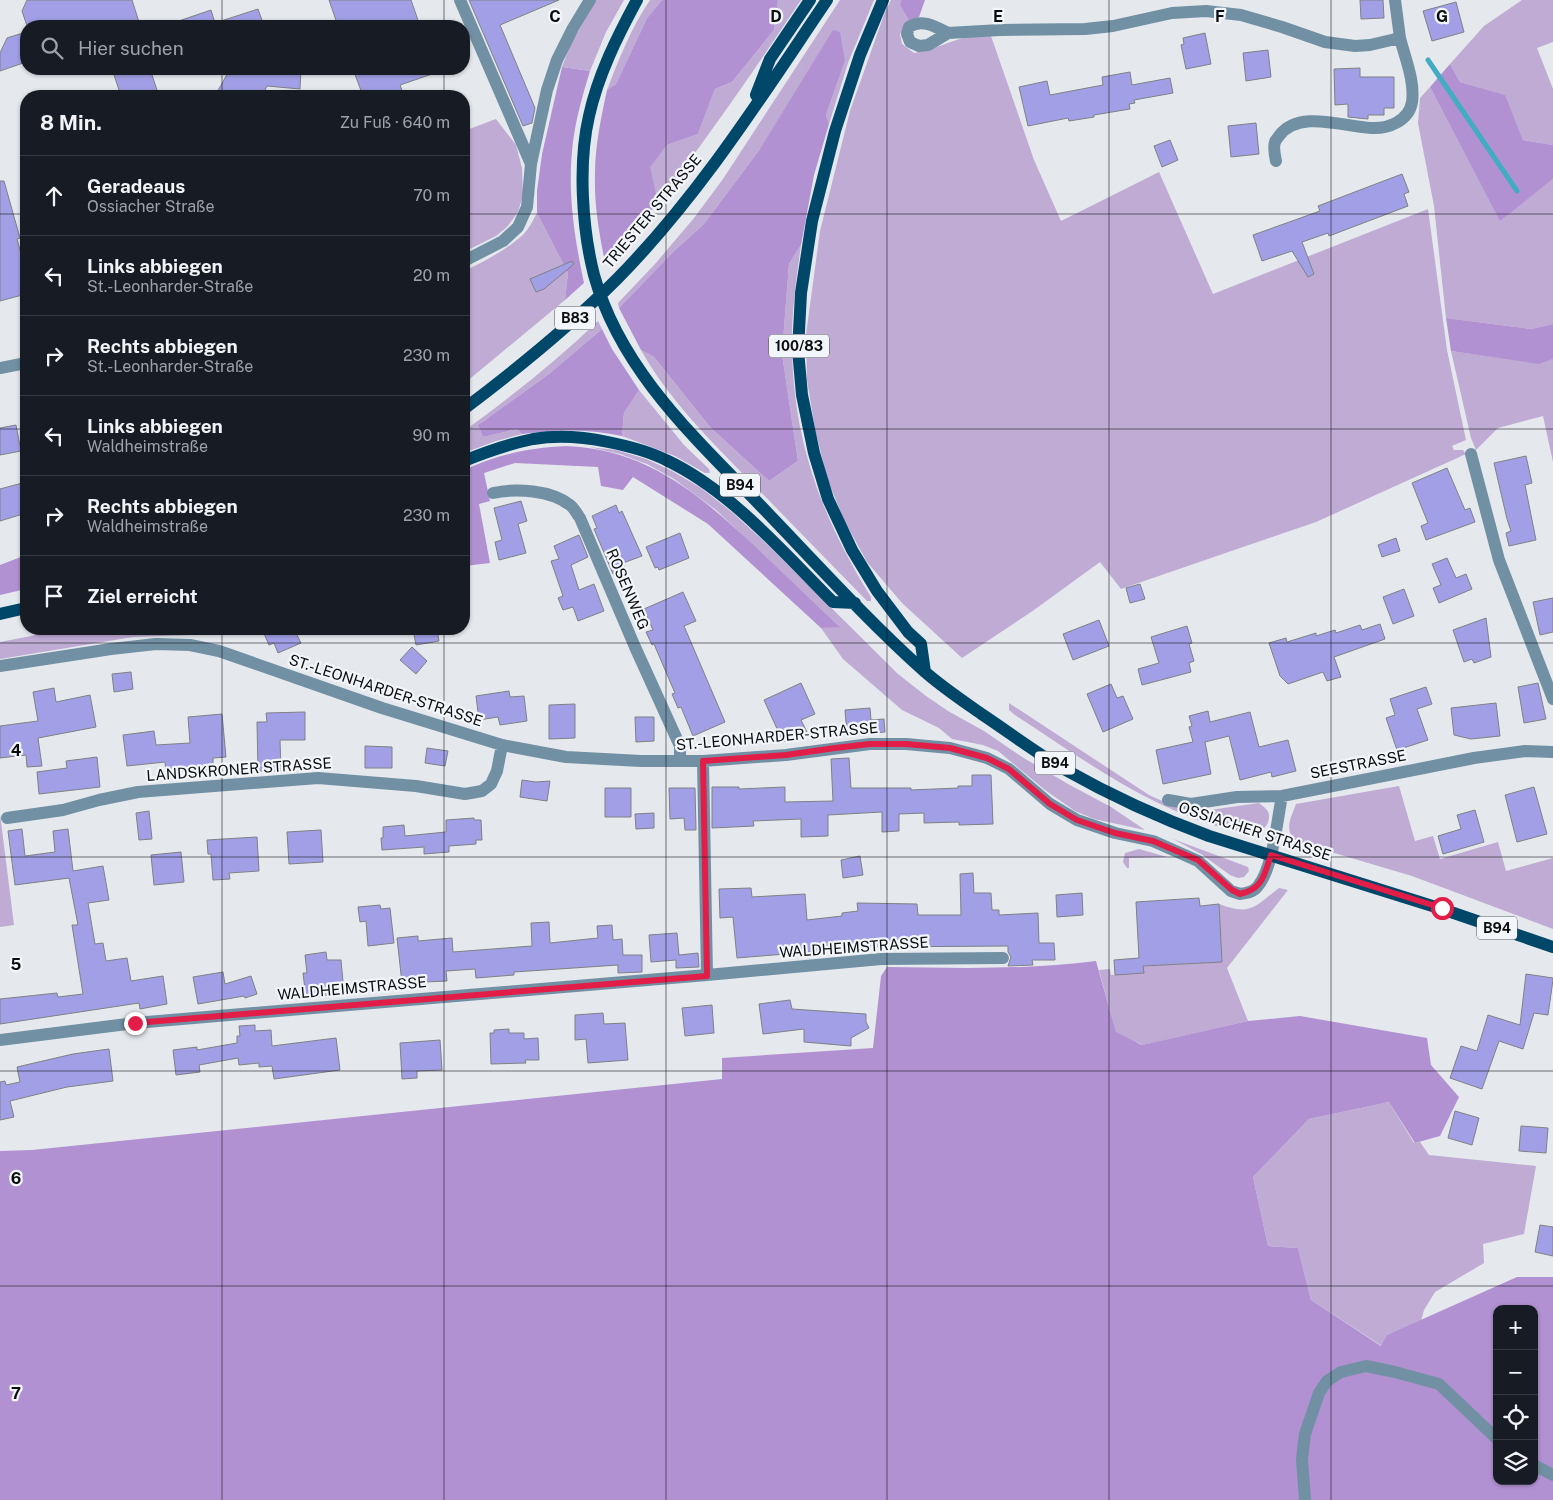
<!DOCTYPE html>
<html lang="de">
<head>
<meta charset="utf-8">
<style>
	:root { --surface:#171b24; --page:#242831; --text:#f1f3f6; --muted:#9ea1a6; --line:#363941 }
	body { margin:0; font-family:"Public Sans",sans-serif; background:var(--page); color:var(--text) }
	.controls { position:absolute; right:15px; bottom:15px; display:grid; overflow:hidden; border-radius:10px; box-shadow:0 1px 4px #0004 }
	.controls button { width:45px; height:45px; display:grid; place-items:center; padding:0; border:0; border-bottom:1px solid var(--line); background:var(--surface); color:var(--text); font:25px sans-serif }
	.stop { position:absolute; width:15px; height:15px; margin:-11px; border:4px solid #e11d48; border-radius:50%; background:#fff }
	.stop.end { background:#e11d48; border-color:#fff; box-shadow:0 1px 5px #0008 }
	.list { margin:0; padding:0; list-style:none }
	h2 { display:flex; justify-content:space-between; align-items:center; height:65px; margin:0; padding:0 20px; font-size:21px }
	h2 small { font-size:16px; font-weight:400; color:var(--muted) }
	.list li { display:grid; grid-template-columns:32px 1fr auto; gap:15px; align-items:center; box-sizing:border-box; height:80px; padding:0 20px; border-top:1px solid var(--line) }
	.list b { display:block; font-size:19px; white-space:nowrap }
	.list p { margin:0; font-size:16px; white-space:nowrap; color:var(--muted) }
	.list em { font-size:16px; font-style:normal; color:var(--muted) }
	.icon { flex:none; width:28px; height:28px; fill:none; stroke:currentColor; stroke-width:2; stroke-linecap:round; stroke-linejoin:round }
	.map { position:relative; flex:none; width:1553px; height:1500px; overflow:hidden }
	.search { position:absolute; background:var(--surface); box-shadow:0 1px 4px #0004; left:20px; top:20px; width:450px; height:55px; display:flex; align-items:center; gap:12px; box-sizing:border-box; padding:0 18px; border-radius:20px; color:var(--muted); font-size:19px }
	.panel { position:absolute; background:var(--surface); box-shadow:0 1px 4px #0004; left:20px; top:90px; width:450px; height:545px; border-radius:20px }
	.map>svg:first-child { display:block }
	.green { fill:#bfabd4 }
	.forest { fill:#b291d3; fill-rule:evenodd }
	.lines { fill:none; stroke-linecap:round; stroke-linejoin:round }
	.stream { stroke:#43acc3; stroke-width:5 }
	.building { fill:#a1a0e6; stroke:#808085 }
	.street { stroke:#7290a4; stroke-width:12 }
	.primary { stroke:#00476a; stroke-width:12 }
	.route { stroke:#e11d48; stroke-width:6 }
	.grid { fill:none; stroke:#0c0d0e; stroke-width:1; stroke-opacity:0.55 }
	.labels { text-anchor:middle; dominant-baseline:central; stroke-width:4.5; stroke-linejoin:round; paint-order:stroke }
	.shield { fill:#f2f5fa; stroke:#515355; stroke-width:1 }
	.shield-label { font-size:14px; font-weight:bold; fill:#0c0d0e }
	.street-label { font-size:15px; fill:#0c0d0e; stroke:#f2f5fa }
	.grid-label { font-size:16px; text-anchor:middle; font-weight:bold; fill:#0c0d0e; stroke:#f2f5fa; stroke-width:4.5; stroke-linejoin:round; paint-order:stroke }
</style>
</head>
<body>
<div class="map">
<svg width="1553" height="1500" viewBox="0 0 1553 1500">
	<rect width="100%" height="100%" fill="#e5e8ed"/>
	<path class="green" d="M596 0H624L606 32 590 71 562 67 570 46Z
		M650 0H662L647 18 616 84 607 90C619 59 631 28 650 0Z
		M778 0H801C755 69 709 136 658 202L649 167 667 145 698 134 715 89 732 82 774 30Z
		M840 0H874L848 63 829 124 826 115 845 61 760 149 704 224 673 252 619 308 618 303 655 264 694 218 723 179Z
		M891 0H901L900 5 909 21 900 34 902 44 914 53C931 50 946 43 963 38 972 36 982 37 991 36L1034 160 1061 221 1159 172 1213 294 1428 209 1447 350 1466 440 1452 446 1454 450H1463L1466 454 1316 522 1121 589 1100 562 1034 610 962 658 902 603 867 562 844 520 827 478 815 429 807 380 806 335 820 231 850 111 885 12Z
		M1522 0H1553V42L1537 48 1553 89V145L1523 140 1504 95 1460 82 1450 64 1484 26Z
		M1430 87 1500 220 1553 179V324L1531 329 1446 318 1434 206 1418 123 1420 98Z
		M496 119 516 145 522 168 523 195 518 212 507 227 496 236 464 252V131Z
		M537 213 568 273 565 300 466 382 464 376V271C480 264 517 244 527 230 531 225 534 218 537 213Z
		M801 245C796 281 791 316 792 351 794 444 823 520 871 597V601H867C828 561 789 521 750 481 710 440 669 400 641 350L654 357 710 427 769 481 798 461 782 354 789 264Z
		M598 321 602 329 549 374 478 425 483 437 517 429 522 434 496 441 464 453V431C511 397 556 361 598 321Z
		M1451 351 1539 363 1553 359V462L1543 416 1498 428 1476 450 1471 438Z
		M639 390 684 445 709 469 710 473H705L675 456 622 436 624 413Z
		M589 447 616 450 646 459 672 471 701 488 733 513 771 548 898 674 926 696 948 711 984 731 1022 757 1068 784 1111 807 1145 830 1094 819 1075 811 1045 790 998 751 983 745 952 739 939 728 902 710 843 659 821 628 839 626 716 510 674 479 647 464 620 454Z
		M67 629H194L192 635 133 637 0 659V642Z
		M1009 703 1149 795 1189 813 1259 803C1264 807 1270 811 1269 817 1268 838 1241 832 1228 829 1149 809 1083 759 1015 715L1009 710Z
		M1399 786 1415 841 1433 836 1440 859 1498 842 1506 871 1553 858V929L1412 876 1297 842C1283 830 1291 818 1296 804Z
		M0 814 14 925 0 927Z
		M1173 839 1248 867 1249 871 1244 877 1238 878 1230 875 1201 854Z
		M1139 849 1167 857 1129 858V868H1127L1123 862 1125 853Z
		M1279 888 1288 890 1227 968 1248 1021 1143 1045 1116 1033 1099 970 1110 969 1111 975 1143 973V966L1222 962 1219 904C1251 916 1254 907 1279 888Z
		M1389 1102 1414 1143 1420 1142 1429 1155 1536 1166 1524 1234 1483 1244 1484 1263 1435 1292 1424 1310 1421 1321 1387 1335 1382 1346 1311 1300 1298 1248 1268 1246 1253 1177 1309 1119Z"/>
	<path class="forest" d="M662 0H778L774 30 732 82 715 89 698 134 667 145 650 167 658 202 632 235 605 262C599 233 594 204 595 174 595 146 601 118 607 90L616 84 647 18Z
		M901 0H925L919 17 909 21 900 5Z
		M833 30 840 32 845 61 826 115 829 124 814 175 801 245 789 264 782 354 798 461 769 481 710 427 654 357 641 350 619 308 673 252 704 224 760 149Z
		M1450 64 1460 82 1505 95 1523 140 1553 145V179L1500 221 1430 87Z
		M562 67 590 71C583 94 576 118 573 142 567 190 574 236 584 283L565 300 568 273 537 213V191L542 154Z
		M1446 318 1531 329 1553 324V359L1539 364 1451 351Z
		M602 329 612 349 639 390 624 413 622 436C587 429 558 429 522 434L517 429 483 437 478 425 549 374Z
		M566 446C649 449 702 497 759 550 786 576 813 601 840 627L821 628 708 524 633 477 623 490 601 486 598 467 515 463 484 473 490 501 479 504 490 563 465 566 464 470C498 454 529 448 566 446Z
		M26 555V589L0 595V565Z
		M1096 961 1116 1032 1142 1045 1248 1021 1300 1016 1427 1038 1431 1065 1459 1097 1440 1136 1415 1143 1389 1102 1309 1119 1253 1177 1268 1246 1298 1248 1311 1300 1381 1346 1387 1335 1517 1277H1553V1500H0V1151L32 1150 722 1079V1058L873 1048 881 976 887 967C957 968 1027 970 1096 961ZM1497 1309H1534V1481H1497Z"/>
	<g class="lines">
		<path class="stream" d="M1428 60 1517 191"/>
	</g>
	<path class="building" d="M27 0H132L139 22 128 26H27L22 11Z
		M329 0H411L420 26H338Z
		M469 0H559L500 25 535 108 532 123 523 126Z
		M1360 0H1383L1384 18 1361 19Z
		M1456 2 1464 32 1432 41 1423 11Z
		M258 9 264 26H170V24L211 10 215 23Z
		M26 32V62L0 71V53L7 38Z
		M1205 33 1211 64 1186 69 1181 45 1184 44 1183 38Z
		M1268 50 1271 77 1246 81 1243 53Z
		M1360 68V77H1394V108H1384V115H1368V119L1348 117V104L1335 105 1334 69Z
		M112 69H150L159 96H121Z
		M230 69H301L300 89 267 86 262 96H215Z
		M353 69H440L441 71 400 85 404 96H363Z
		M1130 72 1132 85 1170 78 1173 93 1134 100 1135 103 1129 104 1130 109 1094 115V117L1069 121 1068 118 1028 126 1019 87 1047 81 1050 95 1103 85 1102 77Z
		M1256 123 1259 154 1231 157 1228 126Z
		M1170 140 1178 160 1162 167 1154 146Z
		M1402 174 1409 192 1404 194 1408 206 1329 236 1328 233 1302 242 1314 274 1308 277 1292 251 1262 261 1253 235 1320 211 1318 206Z
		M0 181H4L20 238 17 239 26 272V294L0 301Z
		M572 261 574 264 544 289 536 292 530 279Z
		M16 425 21 451 0 455V428Z
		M1526 456 1532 483 1525 485 1536 540 1509 546 1506 533 1511 531 1507 519 1494 463Z
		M1447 468 1465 510 1470 508 1475 522 1426 540 1421 526 1428 523 1412 483Z
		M26 482V513L0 521V489Z
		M521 501 527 521 518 524 526 553 499 560 495 542 502 540 494 508Z
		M616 505 619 513 622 511 642 556 623 563 625 569 613 574 594 529 597 528 592 516Z
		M680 533 689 558 659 570 658 567 655 568 646 547Z
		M579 535 588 557 571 565 579 590 594 584 604 611 578 621 573 607 563 610 558 598 563 596 551 561 559 559 554 546Z
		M1396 538 1400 551 1382 557 1378 545Z
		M1447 558 1456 578 1466 574 1472 589 1439 603 1433 588 1441 585 1432 564Z
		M1140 584 1145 599 1130 603 1126 588Z
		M1404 589 1414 616 1393 624 1383 597Z
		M683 592 696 621 684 626 725 722 693 736 681 707 678 708 672 694 675 693 654 644 652 645 646 632 653 630 644 609Z
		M1553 598V632L1540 635 1533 602Z
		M1486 618 1491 657 1474 663 1472 659 1464 662 1453 630Z
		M1099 620 1109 646 1073 660 1063 634Z
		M1380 624 1385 639 1334 657 1341 677 1327 681 1323 672 1288 684 1280 676 1269 643 1286 638 1287 642 1316 633V636L1335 630 1336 633 1360 625 1362 630Z
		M1187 626 1192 643 1189 644 1194 661 1189 663 1191 672 1142 685 1138 669 1159 663 1151 637Z
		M262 629H306L296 633 301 643 278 653 274 643 269 645Z
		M413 629H437L439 641 416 645Z
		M412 647 427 661 416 674 400 660Z
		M131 672 133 689 114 692 112 674Z
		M801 683 815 714 801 720 807 732 783 742 764 700Z
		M1538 683 1546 719 1524 723 1518 687Z
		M1111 684 1117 698 1123 696 1133 719 1103 732 1087 694Z
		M1426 687 1432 704 1417 709 1428 740 1397 750 1386 718 1395 715 1390 699Z
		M54 688 56 702 90 695 96 727 38 738 42 766 27 767 26 755 0 758V726L38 721 33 692Z
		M509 691 510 697 524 696 527 721 500 725 498 717 479 720 476 696Z
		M1496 703 1500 736 1471 739 1454 735 1451 708Z
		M575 704V738L549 739V705Z
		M870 708 871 720 884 719 885 732 847 735 845 710Z
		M1208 711 1210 722 1250 712 1259 747 1288 740 1296 771 1272 777 1271 772 1240 780 1229 736 1205 742 1211 774 1163 784 1156 750 1193 742 1189 727 1192 726 1189 716Z
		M305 712V740H280L281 771H258L257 722H267L266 713Z
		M222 714 226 757 213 758V769L166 773 165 762 127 766 123 735 154 731 156 745 190 743 188 717Z
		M635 717H654V741L636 742Z
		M365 746 392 747V768H365Z
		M427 748 448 751 445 766 425 763Z
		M97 757 100 787 39 794 37 772 67 768 66 761Z
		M849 758 851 788H911V790L958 788V786H972V775H991L993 824 959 825V822L924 823V813L899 814V831L882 832V812L828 815V836L801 837V819L753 821 754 826 712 828V787H739V789L785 787V802L833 801 831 759Z
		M522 780 536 782 550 781 547 801 520 797Z
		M1534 787 1547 834 1517 842 1505 795Z
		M605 788H631V817H605Z
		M669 788H695L696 830H685L684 818 670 819Z
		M1475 810 1484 842 1443 854 1438 836 1461 829 1457 815Z
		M149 811 152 839 139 840 136 813Z
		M654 813V828L636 829 635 814Z
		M474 818V820H481L482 840H476V844L449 846V852L424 854V847L382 850 381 838H383V827L404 825 405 836 446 832V820Z
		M22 829 25 856 55 852 53 831 68 829 73 871 103 866 109 900 88 903 95 944 103 943 106 961 127 958 131 981 163 976 167 1004 140 1009 139 1003 0 1024V999L57 993 58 997 83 994 72 925H78L69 878 15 885 8 831Z
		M321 830 323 862 289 864 287 832Z
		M257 837 259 871 229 873 230 879 213 880 211 854H208L207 840Z
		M181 852 184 882 154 885 151 855Z
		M860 856 863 875 843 878 841 860Z
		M973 873 974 893H991L992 910H999V915L1038 913 1039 943H1054L1055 960H1032L1033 965 1008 966 1011 957 1008 952V946L871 947 737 958 733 917 720 918 719 889 751 888 752 897 805 894 807 920 842 916V913L858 911 857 903 917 904 918 915H961L960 874Z
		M1082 893 1083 915 1057 917 1056 895Z
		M1199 898 1200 906 1219 904 1222 962 1143 966 1144 973 1115 975 1114 960 1139 958 1136 902Z
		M380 905 381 909 390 908 394 943 368 946 366 921 360 922 358 907Z
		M549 922 550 943 598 938 597 926 612 925 613 940 622 939 623 955H642V972L618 973V965L514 972V975L476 978 475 969 446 971 447 981 402 983 397 938 418 936V941L452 938 453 952 532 946 531 923Z
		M677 933 679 955 698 953 699 967 676 968V960L651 962 649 935Z
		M326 952 327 960H341L344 993 306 998 303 973H307L305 955Z
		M223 972 225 984 251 976 257 994 245 998 244 996 198 1004 193 977Z
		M1526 974 1553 978V980L1548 1015 1534 1013 1523 1049 1499 1041 1482 1089 1450 1078 1461 1046 1477 1051 1488 1015 1520 1025Z
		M790 1000 792 1009 866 1014V1022L869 1028 851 1038V1046L804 1042V1029L763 1034 759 1004Z
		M712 1005 714 1033 685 1036 682 1008Z
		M603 1013 604 1024 625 1023 628 1060 588 1063 586 1039 575 1040V1015Z
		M255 1025V1031L271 1030 272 1046 336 1038 340 1070 274 1079 272 1066 259 1067V1063L239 1065 238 1058 199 1065 200 1072 176 1075 173 1050 197 1047V1050L237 1043V1036H240L239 1026Z
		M509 1029V1033H524V1039L538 1038 539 1060H525L526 1063 491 1064 490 1033H494V1030Z
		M440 1040 442 1070 417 1071V1078L402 1079 400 1043Z
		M109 1049 113 1081 67 1087 10 1101 14 1117 0 1120V1082L5 1081 6 1085 20 1082 17 1067 73 1054Z
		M1455 1111 1479 1118 1472 1145 1448 1138Z
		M1521 1126 1548 1128 1546 1153 1519 1151Z
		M1540 1225 1553 1227V1256L1535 1252Z"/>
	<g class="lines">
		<path class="street" d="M460 0 531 164
			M948 33C936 27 922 18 909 27L907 34 910 42 919 46 928 45 948 33 1000 30 1085 29 1113 26 1172 13 1206 11 1241 15 1282 27 1325 42 1355 46 1370 45 1400 38 1395 0
			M1276 161C1275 156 1273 147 1275 142 1276 139 1278 138 1279 136 1299 109 1344 127 1371 128 1388 129 1409 121 1412 102 1415 81 1405 58 1400 38
			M464 261 503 241 518 227 527 207 531 164 547 90 557 60 573 28 590 0
			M0 368 26 363
			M1471 454 1499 560 1553 699
			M493 493C516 488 551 490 570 505 574 508 577 514 580 518L635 647 680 746V761
			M0 666 111 649 156 644 190 645 219 651 382 708 502 745 566 757 641 761H703L786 755 870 744H906L950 748 987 758 1009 769 1050 804 1077 820 1115 833 1153 841 1198 861 1231 891 1240 894C1247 893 1254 892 1258 886 1273 868 1277 820 1282 796
			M703 761 707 975
			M1168 800 1191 804 1237 797 1282 796 1474 758 1525 751 1553 752
			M7 818 63 810 99 800 138 792 318 778 416 786 465 794 482 791 491 784 497 771 502 745
			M0 1040 135 1023 707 975 881 959 1003 958
			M1534 1465 1553 1475
			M1305 1500 1302 1459 1305 1434 1319 1393 1327 1381 1341 1372 1366 1366 1395 1372 1439 1384 1497 1439"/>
		<path class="primary" d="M637 0C617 37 598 75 589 116 578 163 582 228 594 275 620 369 693 436 759 504 813 560 866 619 924 671 942 687 963 701 983 715 1010 733 1036 753 1064 769 1110 795 1160 818 1209 836L1442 909 1553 947
			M883 0 860 55 835 131 812 221 801 293 798 350 802 395 814 453 828 499 852 550 877 591 908 632 921 644 925 672
			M756 95 770 59 810 0
			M464 409C517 369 570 326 617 279 699 196 762 96 827 0
			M464 461C486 452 509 444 533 439 557 435 584 437 608 442 628 446 648 451 666 460 730 490 783 552 833 602L855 603
			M0 614 26 608"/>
	</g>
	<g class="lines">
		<path class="route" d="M135 1023 707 976 703 761 786 755 835 748 870 744H906L950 748 987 758 1009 769 1050 804 1077 820 1115 833 1153 841 1198 860 1232 890 1240 894C1263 889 1264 875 1271 855L1442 908"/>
	</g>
	<path class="grid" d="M222 0V26M444 0V26M666 0V1500M887 0V1500M1109 0V1500M1331 0V1500M222 69V96M444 69V96M0 214H26M464 214H1553M0 429H26M464 429H1553M222 629V1500M444 629V1500M0 643H1553M0 857H1553M0 1071H1553M0 1286H1553"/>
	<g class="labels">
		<g class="shield">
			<rect x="555" y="306.5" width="40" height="23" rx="4"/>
			<rect x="769" y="334.5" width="60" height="23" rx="4"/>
			<rect x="720" y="473.5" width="40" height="23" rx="4"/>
			<rect x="1035" y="751.5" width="40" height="23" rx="4"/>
			<rect x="1477" y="916.5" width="40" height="23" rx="4"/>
		</g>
		<g class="shield-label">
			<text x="575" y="318">B83</text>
			<text x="799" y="346">100/83</text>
			<text x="740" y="485">B94</text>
			<text x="1055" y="763">B94</text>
			<text x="1497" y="928">B94</text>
		</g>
		<g class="street-label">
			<text transform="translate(652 211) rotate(-50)">TRIESTER STRASSE</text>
			<text transform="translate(628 589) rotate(67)">ROSENWEG</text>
			<text transform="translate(386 690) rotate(18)">ST.-LEONHARDER-STRASSE</text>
			<text transform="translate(777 736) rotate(-5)">ST.-LEONHARDER-STRASSE</text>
			<text transform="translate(1358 764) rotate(-11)">SEESTRASSE</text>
			<text transform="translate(239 769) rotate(-4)">LANDSKRONER STRASSE</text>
			<text transform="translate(1255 831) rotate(18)">OSSIACHER STRASSE</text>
			<text transform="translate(854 947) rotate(-4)">WALDHEIMSTRASSE</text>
			<text transform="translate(352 988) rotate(-5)">WALDHEIMSTRASSE</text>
		</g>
	</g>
	<g class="grid-label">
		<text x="555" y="22">C</text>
		<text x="776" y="22">D</text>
		<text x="998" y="22">E</text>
		<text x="1220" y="22">F</text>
		<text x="1442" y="22">G</text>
		<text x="16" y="756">4</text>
		<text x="16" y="970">5</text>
		<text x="16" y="1184">6</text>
		<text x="16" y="1399">7</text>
	</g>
</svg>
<div class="controls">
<button>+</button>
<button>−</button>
<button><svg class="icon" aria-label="locate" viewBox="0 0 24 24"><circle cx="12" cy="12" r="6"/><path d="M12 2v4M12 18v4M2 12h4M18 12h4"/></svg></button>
<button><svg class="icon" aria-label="layers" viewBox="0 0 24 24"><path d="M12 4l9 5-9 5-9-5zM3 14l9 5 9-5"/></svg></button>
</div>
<div class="stop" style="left:1442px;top:908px"></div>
<div class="stop end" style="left:135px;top:1023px"></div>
<div class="search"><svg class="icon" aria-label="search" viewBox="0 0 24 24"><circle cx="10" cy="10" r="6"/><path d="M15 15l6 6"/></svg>Hier suchen</div>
<section class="panel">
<h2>8 Min.<small>Zu Fuß · 640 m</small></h2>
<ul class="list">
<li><svg class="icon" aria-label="ahead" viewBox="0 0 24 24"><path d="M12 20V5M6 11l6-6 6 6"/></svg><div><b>Geradeaus</b><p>Ossiacher Straße</p></div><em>70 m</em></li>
<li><svg class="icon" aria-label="left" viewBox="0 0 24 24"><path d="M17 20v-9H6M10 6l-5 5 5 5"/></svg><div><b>Links abbiegen</b><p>St.-Leonharder-Straße</p></div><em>20 m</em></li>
<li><svg class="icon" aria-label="right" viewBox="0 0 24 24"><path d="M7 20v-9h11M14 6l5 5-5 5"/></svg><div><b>Rechts abbiegen</b><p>St.-Leonharder-Straße</p></div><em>230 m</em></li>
<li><svg class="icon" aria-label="left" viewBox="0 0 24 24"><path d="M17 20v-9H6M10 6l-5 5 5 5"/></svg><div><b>Links abbiegen</b><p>Waldheimstraße</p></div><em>90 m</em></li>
<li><svg class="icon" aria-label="right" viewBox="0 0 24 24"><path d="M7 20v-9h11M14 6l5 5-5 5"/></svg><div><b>Rechts abbiegen</b><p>Waldheimstraße</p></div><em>230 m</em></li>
<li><svg class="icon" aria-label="arrive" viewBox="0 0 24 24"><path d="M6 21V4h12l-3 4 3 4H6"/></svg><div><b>Ziel erreicht</b></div></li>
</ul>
</section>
</div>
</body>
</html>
